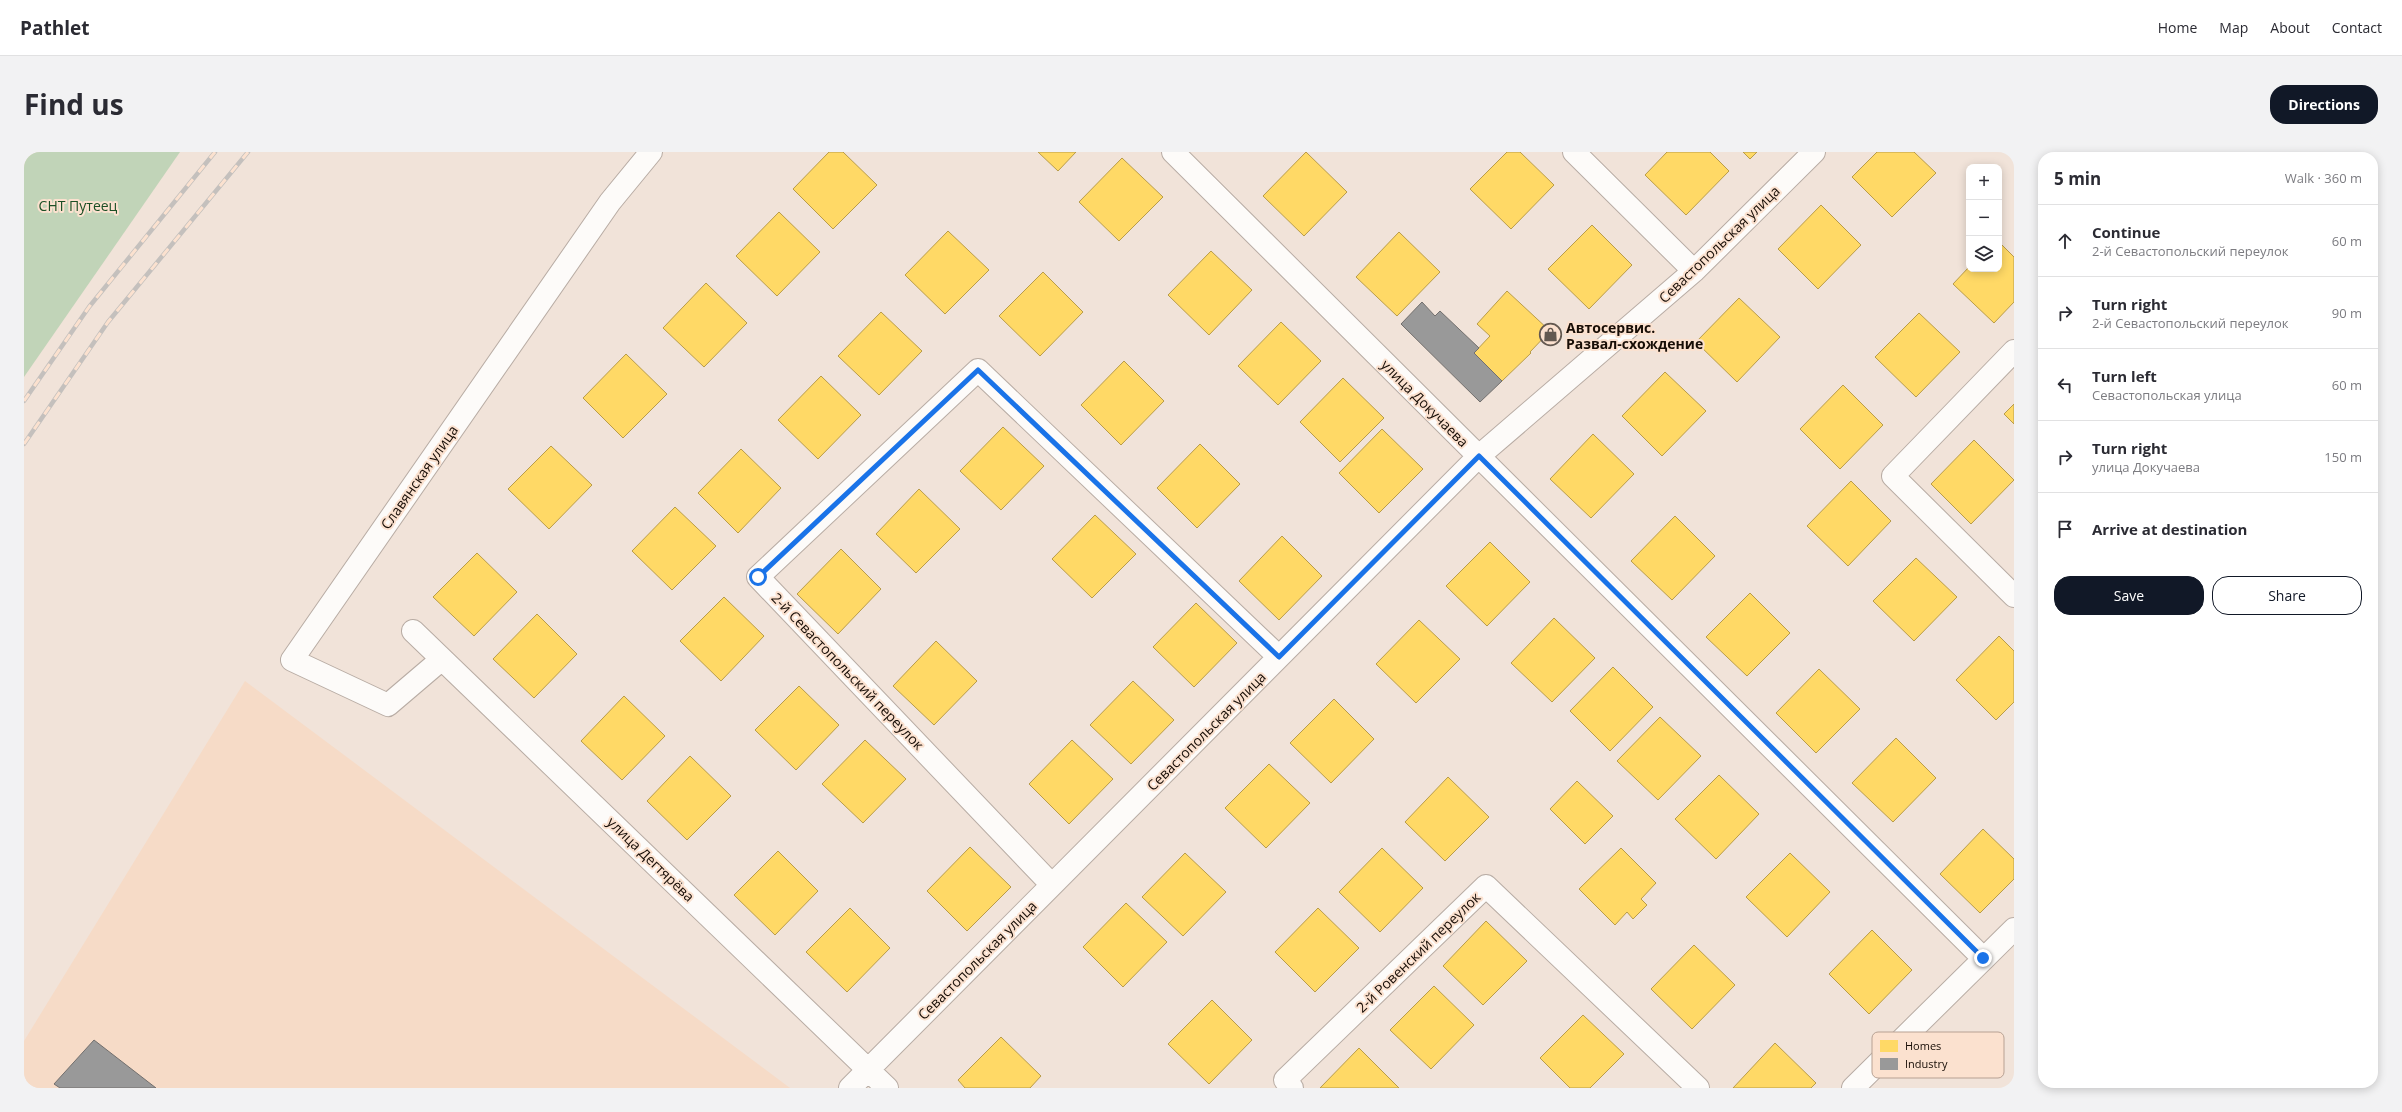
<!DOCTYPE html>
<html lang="en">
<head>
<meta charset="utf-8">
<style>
	:root { --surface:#fff; --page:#f2f2f3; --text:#2b2b33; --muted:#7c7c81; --line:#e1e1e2; --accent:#111827 }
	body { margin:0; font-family:"Open Sans",sans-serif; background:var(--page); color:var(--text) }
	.controls { position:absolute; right:12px; top:12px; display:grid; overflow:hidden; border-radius:8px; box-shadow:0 2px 10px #0003 }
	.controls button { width:36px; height:36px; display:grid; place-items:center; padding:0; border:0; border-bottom:1px solid var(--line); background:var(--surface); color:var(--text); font:20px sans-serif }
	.stop { position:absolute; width:12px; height:12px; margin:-9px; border:3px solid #1a73e8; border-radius:50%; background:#fff }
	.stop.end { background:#1a73e8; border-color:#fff; box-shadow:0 1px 4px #0008 }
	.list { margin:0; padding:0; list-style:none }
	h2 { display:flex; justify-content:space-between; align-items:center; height:52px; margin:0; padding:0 16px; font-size:17px }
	h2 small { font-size:13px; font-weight:400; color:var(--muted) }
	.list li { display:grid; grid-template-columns:26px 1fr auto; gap:12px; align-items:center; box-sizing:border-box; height:72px; padding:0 16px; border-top:1px solid var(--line) }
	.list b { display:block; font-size:15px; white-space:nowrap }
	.list p { margin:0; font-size:13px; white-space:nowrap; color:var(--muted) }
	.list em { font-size:13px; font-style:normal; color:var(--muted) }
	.actions { display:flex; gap:8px; padding:12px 16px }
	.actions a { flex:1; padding:9px 0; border:1px solid var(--accent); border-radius:16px; text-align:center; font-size:14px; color:var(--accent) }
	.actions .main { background:var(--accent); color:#fff }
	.icon { flex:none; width:22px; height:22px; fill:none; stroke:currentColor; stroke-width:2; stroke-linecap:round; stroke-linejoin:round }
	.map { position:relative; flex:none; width:1990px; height:936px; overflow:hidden; border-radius:16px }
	header { display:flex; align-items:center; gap:24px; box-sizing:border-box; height:56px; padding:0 20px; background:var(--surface); border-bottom:1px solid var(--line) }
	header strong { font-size:19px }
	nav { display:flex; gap:22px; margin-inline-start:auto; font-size:14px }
	.intro { display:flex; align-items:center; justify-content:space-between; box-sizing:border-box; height:96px; padding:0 24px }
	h1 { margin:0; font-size:28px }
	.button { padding:10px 18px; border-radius:16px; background:var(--accent); color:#fff; font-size:14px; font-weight:700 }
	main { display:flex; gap:24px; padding:0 24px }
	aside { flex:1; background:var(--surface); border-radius:16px; box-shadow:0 2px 10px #0003 }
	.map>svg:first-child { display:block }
	.built { fill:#f6dbc7 }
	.green { fill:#c1d4b8 }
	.homes { fill:#ffd966; stroke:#b99c49 }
	.industry { fill:#999; stroke:#726f6d }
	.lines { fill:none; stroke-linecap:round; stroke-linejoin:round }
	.minor-casing { stroke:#b8aca4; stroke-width:24 }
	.minor { stroke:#fdfbf9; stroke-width:22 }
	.rail-casing { stroke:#c4c0bd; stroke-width:4.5 }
	.rail { stroke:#fbe1cf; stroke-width:3; stroke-dasharray:9; stroke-linecap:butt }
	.route { stroke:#1a73e8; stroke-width:5 }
	.labels { text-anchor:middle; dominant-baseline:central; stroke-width:4; stroke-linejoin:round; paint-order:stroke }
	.park-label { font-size:14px; fill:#1b4f25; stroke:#fbe1cf }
	.street-label { font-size:14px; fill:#170d06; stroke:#fbe1cf }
	.poi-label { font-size:14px; font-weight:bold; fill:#170d06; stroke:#fbe1cf; text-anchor:start }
	.key { fill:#fbe1cf; stroke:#b7a193; stroke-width:1 }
	.key-label { font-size:11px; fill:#170d06 }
</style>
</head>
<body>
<header>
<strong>Pathlet</strong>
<nav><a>Home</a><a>Map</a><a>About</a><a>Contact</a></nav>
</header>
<div class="intro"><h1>Find us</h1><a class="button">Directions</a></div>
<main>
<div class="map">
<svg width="1990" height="936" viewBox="0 0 1990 936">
	<rect width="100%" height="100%" fill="#f1e3d9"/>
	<path class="built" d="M221 529 766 936H0V889Z"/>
	<path class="green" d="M0 0H156L0 225Z"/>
	<path class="homes" d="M805 0H819L853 33 809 77 769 37Z
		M1014 0H1052L1034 19Z
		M1282 0 1323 40 1280 84 1239 44Z
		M1483 0H1496L1530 33 1487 77 1446 37Z
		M1643 0H1686L1705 19 1662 63 1621 23Z
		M1719 0H1733L1726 7Z
		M1853 0H1890L1912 21 1868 65 1828 25Z
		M1098 6 1139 45 1095 89 1055 50Z
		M1797 53 1837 93 1794 137 1754 97Z
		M755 60 796 100 753 144 712 104Z
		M1568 73 1608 113 1565 157 1524 117Z
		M924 79 965 118 921 162 881 123Z
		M1375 80 1416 120 1373 164 1332 125Z
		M1975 90 1990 105V150L1970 171 1929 132 1945 115V117H1975Z
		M1187 99 1228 138 1185 183 1144 143Z
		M1019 120 1059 160 1016 204 975 164Z
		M682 131 723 171 680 215 639 176Z
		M1483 139 1526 179 1506 200 1507 201 1478 229 1450 201 1466 184 1453 172Z
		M1715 146 1756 185 1713 230 1672 190Z
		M857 160 898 199 855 243 814 204Z
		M1895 161 1936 200 1892 245 1851 205Z
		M1257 170 1297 209 1254 253 1214 214Z
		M602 202 643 242 599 286 559 246Z
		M1100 209 1140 249 1097 293 1057 253Z
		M1641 220 1682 259 1638 304 1598 264Z
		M797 224 837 263 794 307 754 268Z
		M1319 226 1360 266 1316 310 1276 270Z
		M1819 233 1859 273 1816 317 1776 277Z
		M1990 252V272L1980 262Z
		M979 275 1020 314 977 358 936 319Z
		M1358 277 1399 317 1355 361 1315 321Z
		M1569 282 1610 322 1567 366 1526 327Z
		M1950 288 1990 328 1947 372 1907 332Z
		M1176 292 1216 332 1173 376 1133 336Z
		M527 294 568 333 525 377 484 337Z
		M717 297 757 336 714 381 674 341Z
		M1827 329 1867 369 1824 414 1783 374Z
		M895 337 936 377 892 421 852 382Z
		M651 355 692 394 648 438 608 399Z
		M1071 363 1112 402 1068 446 1028 407Z
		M1651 364 1691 404 1648 448 1607 409Z
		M1258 384 1298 424 1255 468 1215 429Z
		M1466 390 1506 430 1463 474 1422 434Z
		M817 397 857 437 814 482 773 442Z
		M453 401 493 440 450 484 409 445Z
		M1892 406 1933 445 1890 489 1849 449Z
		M1726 441 1766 481 1723 524 1682 485Z
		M700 445 740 484 697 529 656 489Z
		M1172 451 1213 491 1170 535 1129 495Z
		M513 462 553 502 510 546 469 507Z
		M1530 466 1571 506 1528 550 1487 511Z
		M1395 468 1436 507 1392 551 1352 512Z
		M1975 484 1990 499V550L1972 568 1932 528Z
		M912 489 953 529 910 573 869 534Z
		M1589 515 1629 555 1586 599 1546 559Z
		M1795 517 1836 557 1792 601 1752 561Z
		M1109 529 1150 568 1107 612 1066 573Z
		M775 534 815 573 772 618 731 578Z
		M600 544 641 584 598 628 557 589Z
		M1310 547 1350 587 1307 631 1266 591Z
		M1636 565 1677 604 1634 648 1593 609Z
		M1872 586 1912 626 1869 670 1828 631Z
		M841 588 882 627 839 671 798 632Z
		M1048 588 1089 627 1045 672 1005 632Z
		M666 604 707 644 663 688 623 649Z
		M1245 612 1286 651 1242 696 1201 656Z
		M1695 623 1735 662 1692 707 1651 667Z
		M1424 625 1465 665 1421 709 1381 670Z
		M1553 629 1589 664 1561 692 1526 657Z
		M1959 677 1990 707V727L1956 761 1916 722Z
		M946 695 987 735 943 779 903 739Z
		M1358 696 1399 736 1356 780 1315 740Z
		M1597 696 1632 731 1617 747 1623 753 1609 767 1603 760 1591 773 1555 737Z
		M754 699 794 739 751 783 710 743Z
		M1161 701 1202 740 1159 784 1118 745Z
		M1766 701 1806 740 1763 785 1722 745Z
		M1102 751 1143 790 1099 835 1059 795Z
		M826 756 866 796 823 840 782 800Z
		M1294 756 1335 796 1291 840 1251 800Z
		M1462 769 1503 809 1459 853 1419 814Z
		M1848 778 1888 818 1845 862 1805 822Z
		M1670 793 1711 833 1668 877 1627 837Z
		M1410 834 1450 873 1407 917 1366 878Z
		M1188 848 1228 888 1185 932 1144 892Z
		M1559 863 1600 902 1566 936H1546L1516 906Z
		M977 885 1017 924 1006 936H941L934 928Z
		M1751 891 1792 931 1787 936H1709Z
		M1335 896 1375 936H1296Z"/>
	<path class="industry" d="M1398 150 1411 164 1416 159 1455 196 1450 201 1478 229 1456 250 1377 172Z
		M70 888 132 936H36L30 932Z"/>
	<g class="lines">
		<defs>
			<path id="minor" d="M1149 0 1959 806
				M1550 0 1670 119
				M1990 199 1869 324 1990 444
				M389 479 863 936
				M418 507 364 553 268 508 586 50 627 0
				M1028 733 734 425 954 218 1255 505
				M826 936 1455 304 1670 119 1790 0
				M1268 936 1261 928 1462 734 1674 936
				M1829 936 1990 777"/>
		</defs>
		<use href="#minor" class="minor-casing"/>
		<use href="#minor" class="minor"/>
		<defs>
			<path id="rail" d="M0 249 65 155 191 0
				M0 292 84 170 224 0"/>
		</defs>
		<use href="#rail" class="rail-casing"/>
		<use href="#rail" class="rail"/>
	</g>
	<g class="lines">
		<path class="route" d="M734 425 954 218 1255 505 1455 304 1959 806"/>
	</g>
	<defs>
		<symbol id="shop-ring" viewBox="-11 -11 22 22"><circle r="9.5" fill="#fbe1cf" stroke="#635850" stroke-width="1.5"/><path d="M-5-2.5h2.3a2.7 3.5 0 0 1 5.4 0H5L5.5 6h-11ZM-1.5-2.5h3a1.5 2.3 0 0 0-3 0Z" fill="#635850"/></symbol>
	</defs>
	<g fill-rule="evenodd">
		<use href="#shop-ring" x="1514" y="170" width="25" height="25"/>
	</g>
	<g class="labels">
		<g class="park-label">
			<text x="54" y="53">СНТ Путеец</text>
		</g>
		<g class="street-label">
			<text transform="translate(1695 92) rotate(-44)">Севастопольская улица</text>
			<text transform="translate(1401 251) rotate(45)">улица Докучаева</text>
			<text transform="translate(395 325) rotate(-55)">Славянская улица</text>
			<text transform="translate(824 519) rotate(46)">2-й Севастопольский переулок</text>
			<text transform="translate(1182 579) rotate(-45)">Севастопольская улица</text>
			<text transform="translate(627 707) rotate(44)">улица Дегтярёва</text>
			<text transform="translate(1394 800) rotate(-44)">2-й Ровенский переулок</text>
			<text transform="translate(953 808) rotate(-45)">Севастопольская улица</text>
		</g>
		<g class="poi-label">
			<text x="1542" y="175">Автосервис.<tspan x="1542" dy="16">Развал-схождение</tspan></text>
		</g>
	</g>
	<rect x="1848" y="880" width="132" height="46" rx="6" class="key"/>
	<rect x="1856" y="888" width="18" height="12" fill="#ffd966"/>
	<rect x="1856" y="906" width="18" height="12" fill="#999"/>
	<g class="key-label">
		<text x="1881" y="898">Homes</text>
		<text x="1881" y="916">Industry</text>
	</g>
</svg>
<div class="controls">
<button>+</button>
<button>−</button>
<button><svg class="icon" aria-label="layers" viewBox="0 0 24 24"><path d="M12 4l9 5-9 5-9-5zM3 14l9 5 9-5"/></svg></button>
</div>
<div class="stop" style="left:734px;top:425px"></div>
<div class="stop end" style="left:1959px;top:806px"></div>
</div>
<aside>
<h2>5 min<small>Walk · 360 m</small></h2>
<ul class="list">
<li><svg class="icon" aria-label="ahead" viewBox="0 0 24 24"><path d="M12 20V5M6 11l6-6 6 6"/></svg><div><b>Continue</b><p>2-й Севастопольский переулок</p></div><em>60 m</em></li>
<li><svg class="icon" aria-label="right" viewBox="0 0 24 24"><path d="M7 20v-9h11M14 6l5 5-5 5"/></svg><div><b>Turn right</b><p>2-й Севастопольский переулок</p></div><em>90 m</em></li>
<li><svg class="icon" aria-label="left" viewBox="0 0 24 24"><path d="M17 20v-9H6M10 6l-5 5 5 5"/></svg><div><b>Turn left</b><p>Севастопольская улица</p></div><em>60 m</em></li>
<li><svg class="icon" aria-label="right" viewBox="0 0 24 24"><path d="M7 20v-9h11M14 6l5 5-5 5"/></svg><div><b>Turn right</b><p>улица Докучаева</p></div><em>150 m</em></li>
<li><svg class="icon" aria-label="arrive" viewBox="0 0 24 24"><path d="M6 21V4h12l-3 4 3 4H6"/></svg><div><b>Arrive at destination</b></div></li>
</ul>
<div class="actions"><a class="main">Save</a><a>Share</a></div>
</aside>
</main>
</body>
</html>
